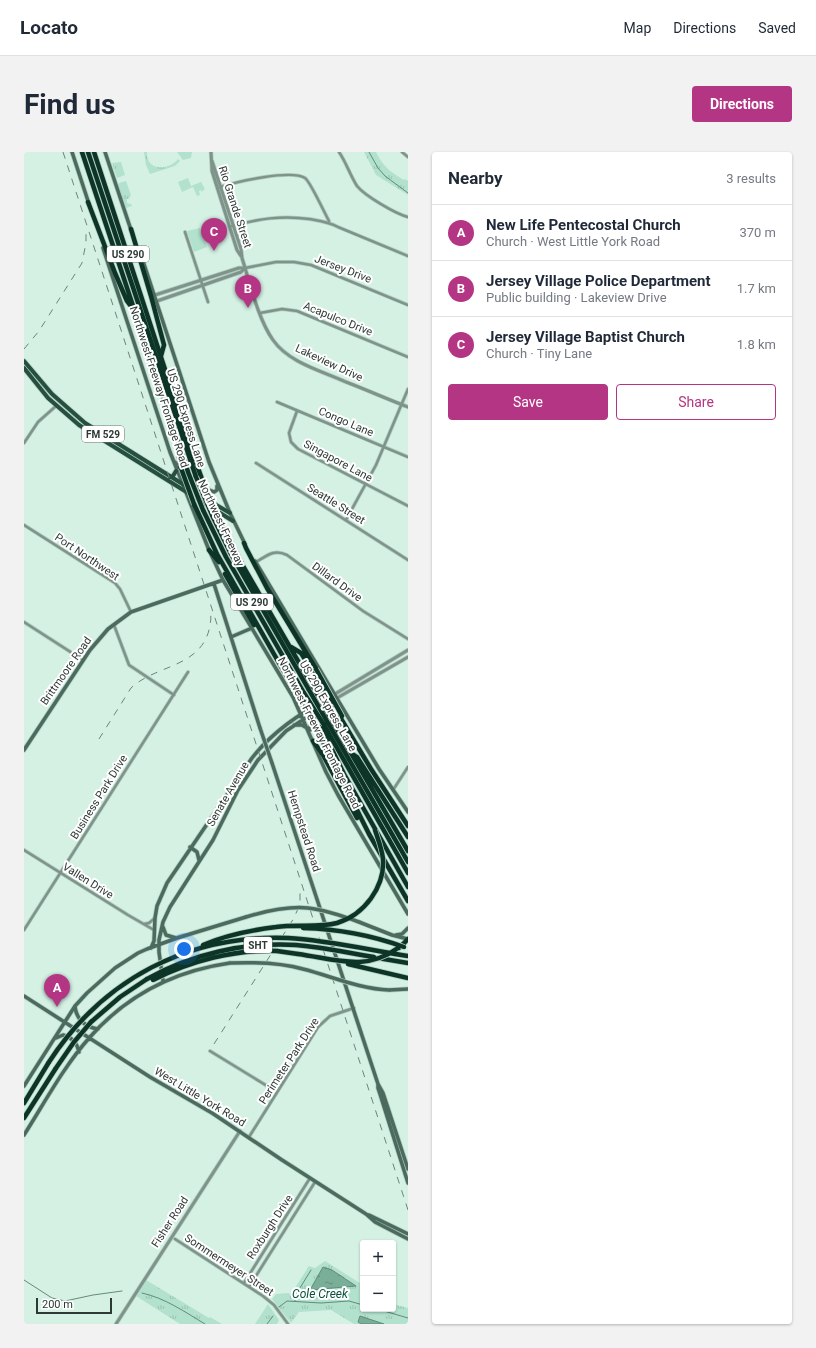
<!DOCTYPE html>
<html lang="en">
<head>
<meta charset="utf-8">
<style>
	:root { --surface:#fff; --page:#f2f2f3; --text:#1f2937; --muted:#747a83; --line:#e0e1e3; --accent:#b43583 }
	body { margin:0; font-family:Roboto,sans-serif; background:var(--page); color:var(--text) }
	.controls { position:absolute; right:12px; bottom:12px; display:grid; overflow:hidden; border-radius:4px; box-shadow:0 1px 3px #0004 }
	.controls button { width:36px; height:36px; display:grid; place-items:center; padding:0; border:0; border-bottom:1px solid var(--line); background:var(--surface); color:var(--text); font:20px sans-serif }
	.scale { position:absolute; left:12px; bottom:10px; width:76px; box-sizing:border-box; padding-left:4px; border:2px solid #2d3934; border-top:0; font-size:11px; line-height:14px; white-space:nowrap; color:#2d3934; -webkit-text-stroke:3px #fff; paint-order:stroke }
	.you { position:absolute; left:160px; top:797px; width:14px; height:14px; margin:-10px; border:3px solid #fff; border-radius:50%; background:#1a73e8; box-shadow:0 0 0 6px #1a73e833 }
	.badge { display:grid; place-items:center; width:26px; height:26px; border-radius:50%; background:var(--accent); color:#fff; font-size:13px; font-weight:700 }
	.pin { position:absolute; translate:-50% -33px; filter:drop-shadow(0 1px 2px #0008) }
	.pin::after { content:''; position:absolute; top:21px; width:14px; height:12px; background:inherit; clip-path:polygon(0 0,100% 0,50% 100%) }
	.list { margin:0; padding:0; list-style:none }
	h2 { display:flex; justify-content:space-between; align-items:center; height:52px; margin:0; padding:0 16px; font-size:17px }
	h2 small { font-size:13px; font-weight:400; color:var(--muted) }
	.list li { display:grid; grid-template-columns:26px 1fr auto; gap:12px; align-items:center; box-sizing:border-box; height:56px; padding:0 16px; border-top:1px solid var(--line) }
	.list b { display:block; font-size:15px; white-space:nowrap }
	.list p { margin:0; font-size:13px; white-space:nowrap; color:var(--muted) }
	.list em { font-size:13px; font-style:normal; color:var(--muted) }
	.actions { display:flex; gap:8px; padding:12px 16px }
	.actions a { flex:1; padding:9px 0; border:1px solid var(--accent); border-radius:4px; text-align:center; font-size:14px; color:var(--accent) }
	.actions .main { background:var(--accent); color:#fff }
	.map { position:relative; flex:none; width:384px; height:1172px; overflow:hidden; border-radius:4px }
	header { display:flex; align-items:center; gap:24px; box-sizing:border-box; height:56px; padding:0 20px; background:var(--surface); border-bottom:1px solid var(--line) }
	header strong { font-size:19px }
	nav { display:flex; gap:22px; margin-inline-start:auto; font-size:14px }
	.intro { display:flex; align-items:center; justify-content:space-between; box-sizing:border-box; height:96px; padding:0 24px }
	h1 { margin:0; font-size:28px }
	.button { padding:10px 18px; border-radius:4px; background:var(--accent); color:#fff; font-size:14px; font-weight:700 }
	main { display:flex; gap:24px; padding:0 24px }
	aside { flex:1; background:var(--surface); border-radius:4px; box-shadow:0 1px 3px #0004 }
	.map>svg:first-child { display:block }
	.grass { fill:url(#grass-tufts) }
	.green { fill:#b2e2cd }
	.water { fill:url(#water-ripples); stroke:#628b7a }
	.lines { fill:none; stroke-linecap:round; stroke-linejoin:round }
	.stream { stroke:#628b7a; stroke-width:1 }
	.minor-casing { stroke:#b3ccc1; stroke-width:4 }
	.tertiary-casing { stroke:#b3ccc1; stroke-width:4.5 }
	.secondary-casing { stroke:#b3ccc1; stroke-width:5 }
	.primary-casing { stroke:#b3ccc1; stroke-width:5.5 }
	.motorway-casing { stroke:#b3ccc1; stroke-width:6 }
	.minor { stroke:#7e948a; stroke-width:2.5 }
	.tertiary { stroke:#7e948a; stroke-width:3 }
	.secondary { stroke:#4b6b5e; stroke-width:3.5 }
	.primary { stroke:#254f3f; stroke-width:4 }
	.motorway { stroke:#0c3527; stroke-width:4.5 }
	.rail { stroke:#70837b; stroke-width:1; stroke-dasharray:7 7; stroke-linecap:butt }
	.secondary-bridge-casing { stroke:#b3ccc1; stroke-width:5; stroke-linecap:butt }
	.motorway-bridge-casing { stroke:#b3ccc1; stroke-width:6; stroke-linecap:butt }
	.secondary-bridge { stroke:#4b6b5e; stroke-width:3.5 }
	.motorway-bridge { stroke:#0c3527; stroke-width:4.5 }
	.labels { text-anchor:middle; dominant-baseline:central; stroke-width:4; stroke-linejoin:round; paint-order:stroke }
	.shield { fill:#fff; stroke:#6c7471; stroke-width:1 }
	.shield-label { font-size:10px; font-weight:bold; fill:#2d3934 }
	.street-label { font-size:11px; fill:#2d3934; stroke:#fff }
	.water-label { font-size:12px; font-style:italic; fill:#09513c; stroke:#fff }
</style>
</head>
<body>
<header>
<strong>Locato</strong>
<nav><a>Map</a><a>Directions</a><a>Saved</a></nav>
</header>
<div class="intro"><h1>Find us</h1><a class="button">Directions</a></div>
<main>
<div class="map">
<svg width="384" height="1172" viewBox="0 0 384 1172">
	<defs>
		<pattern id="grass-tufts" width="24" height="20" patternUnits="userSpaceOnUse"><rect width="24" height="20" fill="#b2e2cd"/><path d="M3 7l-1-3M5 7V3M7 7l1-3M15 17l-1-3M17 17v-4M19 17l1-3" fill="none" stroke="#99c3b1"/></pattern>
		<pattern id="water-ripples" width="26" height="14" patternUnits="userSpaceOnUse"><rect width="26" height="14" fill="#79ae98"/><path d="M2 4q2-2 4 0t4 0M15 11q2-2 4 0t4 0" fill="none" stroke="#648f7d"/></pattern>
	</defs>
	<rect width="100%" height="100%" fill="#d4f1e4"/>
	<path class="grass" d="M120 0H123C122 19 144 19 154 7L156 9 151 14 126 22 122 13Z
		M153 0H168L167 6 159 8Z
		M340 0H352C360 15 365 19 380 28L381 27 384 29V43L352 23Z
		M97 10 101 23 93 26 88 11Z
		M102 29 107 43 105 47H103V51L107 52 108 54 102 56 94 33 95 31Z
		M301 1109 339 1133V1157H369V1152L384 1156V1172H330L307 1158 275 1160 267 1171 248 1147 252 1142 264 1141 267 1142 285 1114 291 1116Z
		M122 1128 185 1166 186 1165 198 1172H156L112 1144Z
		M244 1152 255 1168 253 1172H231Z"/>
	<path class="green" d="M164 26 167 34 177 30 181 37 177 40V38L175 39 176 43 173 44 169 35 158 40 154 30Z
		M176 76 183 95 170 100 163 79Z"/>
	<path class="water" d="M299 1115 308 1118 332 1134 286 1138Z
		M336 1164 360 1172H337L334 1170Z"/>
	<g class="lines">
		<path class="stream" d="M345 0 354 16 361 24 384 41
			M0 1128 28 1146 41 1149 69 1143 98 1139
			M118 1141C141 1146 161 1160 181 1172
			M271 1149V1144L287 1118
			M255 1155 263 1149 297 1151 325 1149 339 1153
			M353 1157 384 1166
			M243 1172 249 1164"/>
		<defs>
			<path id="minor" d="M315 0C322 10 326 23 333 34 341 44 372 62 384 65
				M378 0 384 5
				M196 35C212 30 267 17 281 26 286 29 301 62 305 69
				M208 74C234 67 258 63 285 67 296 69 305 70 314 75L384 104
				M161 80 184 150
				M221 116 252 110H270L287 113 384 153
				M236 161 258 157 273 159 384 205
				M253 250 384 305
				M273 259 265 281 267 290 274 297 384 354
				M0 291 14 270 32 254
				M232 311 384 408
				M322 368 352 313 384 237
				M0 373 91 431 96 437 107 460
				M232 410C244 403 250 397 263 403L339 459 384 487
				M0 470 59 508
				M90 473 105 513 150 543
				M369 638 384 615
				M0 698 104 763 130 778
				M120 772 125 771 131 766
				M0 778 164 520
				M186 899 253 940
				M225 985 294 875 306 864 330 856
				M151 1087 239 1144 250 1153 264 1172
				M220 1131 286 1026
				M225 1135 291 1030"/>
			<path id="tertiary" d="M187 0 188 19 213 98 217 104
				M188 9 217 97 218 106C226 131 234 167 249 188 265 211 298 219 322 230 343 238 363 247 384 255
				M131 143 215 116H221
				M133 149 217 120 221 116
				M311 542 384 498
				M313 546 384 505
				M92 1172 216 979"/>
			<path id="secondary" d="M48 0 65 52
				M81 0 107 78
				M79 96 146 300 185 398 199 428 269 545 302 620 314 643 384 762
				M117 103 185 310 206 361 221 392
				M151 310 158 323 176 333
				M181 336 190 340 193 338V334
				M231 409 355 617 384 660
				M190 432 236 576
				M207 485 228 476
				M275 549 284 551 297 543 301 537
				M301 559 308 554H313
				M270 573H278L283 576
				M286 578C285 570 290 566 295 562
				M0 598 66 498 84 477 107 460 199 428
				M248 611 354 932 359 941 384 1017
				M166 695 173 700 175 708
				M335 770 368 783 384 787
				M139 775 142 783 152 786
				M372 783 378 782 384 776
				M127 796 130 789 131 766 133 754 143 731 228 606C249 579 276 562 305 545
				M139 829 135 800V788L139 770 146 755 189 688 214 638 234 608 262 579 292 559
				M365 838 384 837
				M0 844 126 925 188 961 258 1008 342 1062 351 1070 384 1087
				M51 854C52 867 61 875 74 877
				M32 886 39 883C48 885 53 891 55 900
				M354 932V936L356 942 384 1031
				M0 934 51 854 63 841 91 816 114 801 123 797 153 786 222 765
				M0 983C21 950 40 914 66 885 104 842 150 819 206 811
				M345 1063 384 1082"/>
			<path id="primary" d="M0 209 28 242 61 271 181 346
				M0 216 24 246 55 273 209 369
				M146 325 149 324 152 319
				M187 350 206 361"/>
			<path id="motorway" d="M58 0 164 320
				M64 0 172 325
				M70 0 165 291 179 330
				M64 50 91 121 103 149 109 157
				M107 77 127 144 140 193 137 204
				M155 299V306L157 316
				M170 352 193 402 263 525
				M179 358 202 405 280 541
				M188 363 207 402 285 538
				M196 368 219 414 289 535
				M220 391 222 396 243 436 292 517
				M185 398 195 410
				M201 422 230 473
				M267 495 277 501 296 531
				M306 565 384 699
				M316 565 347 617 384 674
				M304 571 384 710
				M300 573 384 721
				M297 575 320 622 384 735
				M289 589 299 603 333 666
				M300 592 345 682 384 749
				M327 601 333 605 384 685
				M375 796 384 787
				M253 799 274 802
				M354 806 384 811
				M67 870 96 845 123 827
				M0 951 25 910
				M0 966 32 916"/>
		</defs>
		<use href="#minor" class="minor-casing"/>
		<use href="#tertiary" class="tertiary-casing"/>
		<use href="#secondary" class="secondary-casing"/>
		<use href="#primary" class="primary-casing"/>
		<use href="#motorway" class="motorway-casing"/>
		<use href="#minor" class="minor"/>
		<use href="#tertiary" class="tertiary"/>
		<use href="#secondary" class="secondary"/>
		<use href="#primary" class="primary"/>
		<use href="#motorway" class="motorway"/>
		<path class="rail" d="M39 0 384 1058
			M0 197 15 179 58 111 62 91V79
			M75 587 107 536C131 513 175 516 185 478 186 472 188 466 186 460
			M190 892 270 766 276 752V736"/>
		<defs>
			<path id="secondary-bridge" d="M236 576 248 611
				M222 765C242 759 263 754 284 756 301 758 319 764 335 770
				M206 811C230 810 255 810 279 817 307 824 335 837 365 838"/>
			<path id="motorway-bridge" d="M157 316 170 352
				M164 320 179 358
				M172 325 188 363
				M179 330 196 368
				M292 517 318 564
				M263 525 300 592
				M296 531 307 550
				M289 535 306 565
				M285 538 304 571
				M280 541 300 573
				M279 776C314 777 347 783 380 795
				M179 793C202 783 228 778 252 775 272 772 294 776 313 771 340 763 361 735 359 707 358 697 354 687 351 678
				M274 802C311 807 341 820 374 796
				M324 812 384 826
				M123 827C168 802 220 790 272 793 298 795 324 801 350 805
				M129 828C166 809 212 797 253 799
				M25 910C79 827 165 782 264 786 302 788 346 798 384 804
				M32 916 50 890 67 870"/>
		</defs>
		<use href="#secondary-bridge" class="secondary-bridge-casing"/>
		<use href="#motorway-bridge" class="motorway-bridge-casing"/>
		<use href="#secondary-bridge" class="secondary-bridge"/>
		<use href="#motorway-bridge" class="motorway-bridge"/>
	</g>
	<g class="labels">
		<g class="shield">
			<rect x="83" y="94" width="42" height="16" rx="3"/>
			<rect x="58" y="274" width="42" height="16" rx="3"/>
			<rect x="207" y="442" width="42" height="16" rx="3"/>
			<rect x="220" y="785" width="28" height="16" rx="3"/>
		</g>
		<g class="shield-label">
			<text x="104" y="102">US 290</text>
			<text x="79" y="282">FM 529</text>
			<text x="228" y="450">US 290</text>
			<text x="234" y="793">SHT</text>
		</g>
		<g class="street-label">
			<text transform="translate(211 55) rotate(72)">Rio Grande Street</text>
			<text transform="translate(319 117) rotate(21)">Jersey Drive</text>
			<text transform="translate(314 167) rotate(22)">Acapulco Drive</text>
			<text transform="translate(305 211) rotate(25)">Lakeview Drive</text>
			<text transform="translate(135 235) rotate(72)">Northwest Freeway Frontage Road</text>
			<text transform="translate(162 266) rotate(72)">US 290 Express Lane</text>
			<text transform="translate(322 270) rotate(23)">Congo Lane</text>
			<text transform="translate(314 309) rotate(28)">Singapore Lane</text>
			<text transform="translate(312 352) rotate(32)">Seattle Street</text>
			<text transform="translate(197 371) rotate(65)">Northwest Freeway</text>
			<text transform="translate(63 405) rotate(34)">Port Northwest</text>
			<text transform="translate(313 430) rotate(36)">Dillard Drive</text>
			<text transform="translate(42 519) rotate(-55)">Brittmoore Road</text>
			<text transform="translate(304 554) rotate(60)">US 290 Express Lane</text>
			<text transform="translate(295 581) rotate(63)">Northwest Freeway Frontage Road</text>
			<text transform="translate(204 642) rotate(-60)">Senate Avenue</text>
			<text transform="translate(75 645) rotate(-58)">Business Park Drive</text>
			<text transform="translate(280 679) rotate(72)">Hempstead Road</text>
			<text transform="translate(64 729) rotate(32)">Vallen Drive</text>
			<text transform="translate(265 909) rotate(-57)">Perimeter Park Drive</text>
			<text transform="translate(176 945) rotate(31)">West Little York Road</text>
			<text transform="translate(146 1070) rotate(-57)">Fisher Road</text>
			<text transform="translate(246 1075) rotate(-57)">Roxburgh Drive</text>
			<text transform="translate(205 1113) rotate(33)">Sommermeyer Street</text>
		</g>
		<g class="water-label">
			<text x="296" y="1142">Cole Creek</text>
		</g>
	</g>
</svg>
<div class="controls">
<button>+</button>
<button>−</button>
</div>
<div class="scale">200 m</div>
<div class="you"></div>
<div class="pin badge" style="left:33px;top:855px">A</div>
<div class="pin badge" style="left:224px;top:156px">B</div>
<div class="pin badge" style="left:190px;top:99px">C</div>
</div>
<aside>
<h2>Nearby<small>3 results</small></h2>
<ul class="list">
<li><span class="badge">A</span><div><b>New Life Pentecostal Church</b><p>Church · West Little York Road</p></div><em>370 m</em></li>
<li><span class="badge">B</span><div><b>Jersey Village Police Department</b><p>Public building · Lakeview Drive</p></div><em>1.7 km</em></li>
<li><span class="badge">C</span><div><b>Jersey Village Baptist Church</b><p>Church · Tiny Lane</p></div><em>1.8 km</em></li>
</ul>
<div class="actions"><a class="main">Save</a><a>Share</a></div>
</aside>
</main>
</body>
</html>
